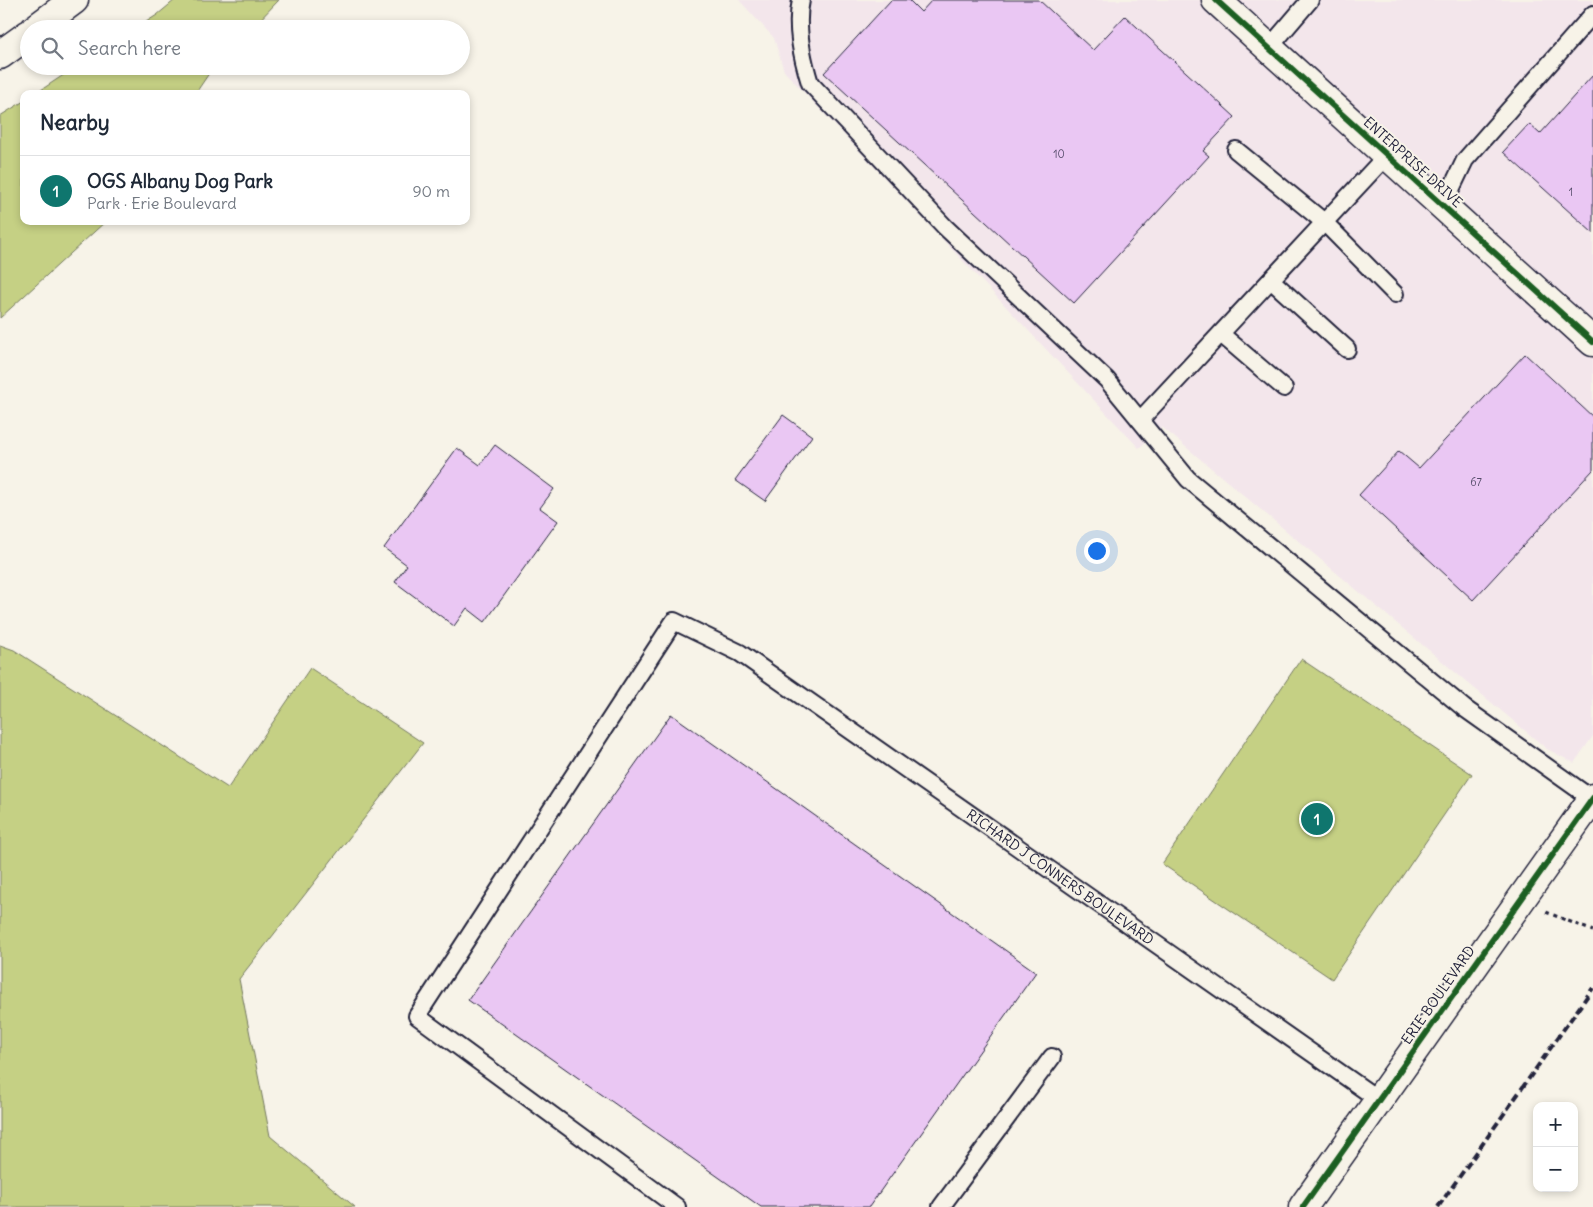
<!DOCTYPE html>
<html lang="en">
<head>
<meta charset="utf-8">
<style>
	:root { --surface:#fff; --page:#f2f2f3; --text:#1f2937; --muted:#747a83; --line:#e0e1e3; --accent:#0f766e }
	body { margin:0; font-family:Delius,sans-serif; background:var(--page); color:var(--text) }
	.controls { position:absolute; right:15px; bottom:15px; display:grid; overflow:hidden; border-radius:10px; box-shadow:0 2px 8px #0003 }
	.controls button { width:45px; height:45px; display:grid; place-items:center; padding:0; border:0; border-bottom:1px solid var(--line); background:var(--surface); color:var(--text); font:25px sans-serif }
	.you { position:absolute; left:1096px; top:550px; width:18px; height:18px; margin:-12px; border:4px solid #fff; border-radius:50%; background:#1a73e8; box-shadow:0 0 0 8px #1a73e833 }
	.badge { display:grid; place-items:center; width:32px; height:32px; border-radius:50%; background:var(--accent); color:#fff; font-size:16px; font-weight:700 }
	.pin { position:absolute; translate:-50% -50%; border:2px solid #fff; box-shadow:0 1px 5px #0006 }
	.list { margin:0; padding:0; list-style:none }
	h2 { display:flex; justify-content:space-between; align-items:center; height:65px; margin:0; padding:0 20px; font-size:21px }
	h2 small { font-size:16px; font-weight:400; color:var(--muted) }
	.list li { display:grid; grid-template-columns:32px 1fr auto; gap:15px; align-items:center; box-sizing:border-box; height:70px; padding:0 20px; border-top:1px solid var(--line) }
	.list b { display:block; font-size:19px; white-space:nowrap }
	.list p { margin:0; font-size:16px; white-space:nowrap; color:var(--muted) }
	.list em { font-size:16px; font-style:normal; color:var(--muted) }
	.icon { flex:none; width:28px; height:28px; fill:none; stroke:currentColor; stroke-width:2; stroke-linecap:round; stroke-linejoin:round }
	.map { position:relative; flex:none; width:1593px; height:1207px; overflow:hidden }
	.search { position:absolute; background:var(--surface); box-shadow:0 2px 8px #0003; left:20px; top:20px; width:450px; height:55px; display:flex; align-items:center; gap:12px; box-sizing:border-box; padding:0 18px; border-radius:28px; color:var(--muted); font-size:19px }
	.panel { position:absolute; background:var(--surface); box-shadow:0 2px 8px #0003; left:20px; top:90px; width:450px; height:135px; border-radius:10px }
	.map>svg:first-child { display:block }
	.built { fill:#f3e6eb }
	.green { fill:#c5d084; stroke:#747960 }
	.building { fill:#eac7f3; stroke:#22223b }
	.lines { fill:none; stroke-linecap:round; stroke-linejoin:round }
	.lane-casing { stroke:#22223b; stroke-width:20 }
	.street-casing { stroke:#22223b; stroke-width:31 }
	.highway-casing { stroke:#22223b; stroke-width:31 }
	.path { stroke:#22223b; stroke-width:3; stroke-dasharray:4 4; stroke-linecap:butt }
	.lane { stroke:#f7f3e8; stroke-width:16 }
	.street { stroke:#f7f3e8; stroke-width:28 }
	.highway { stroke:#f7f3e8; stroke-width:28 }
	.rail { stroke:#22223b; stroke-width:4; stroke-dasharray:8 4; stroke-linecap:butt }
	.cycleway-casing { stroke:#f7f3e8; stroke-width:9 }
	.cycleway { stroke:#1b5e20; stroke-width:6 }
	.labels { text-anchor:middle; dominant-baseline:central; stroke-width:4; stroke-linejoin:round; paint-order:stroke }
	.number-label { font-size:11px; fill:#544b69 }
	.street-label { font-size:14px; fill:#22223b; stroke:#f7f3e8 }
</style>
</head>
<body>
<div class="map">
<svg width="1593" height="1207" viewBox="0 0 1593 1207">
	<rect width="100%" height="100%" fill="#f7f3e8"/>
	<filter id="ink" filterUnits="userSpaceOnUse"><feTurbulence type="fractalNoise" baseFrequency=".02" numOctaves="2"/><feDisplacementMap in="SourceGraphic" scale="10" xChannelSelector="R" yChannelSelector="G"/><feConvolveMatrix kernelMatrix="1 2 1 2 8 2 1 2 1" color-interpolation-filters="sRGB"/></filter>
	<g filter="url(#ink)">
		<path class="built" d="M739 0H1593V736L1574 763 1547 749 1162 427 1139 448 784 71 774 38Z"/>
		<path class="green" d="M175 0H279L251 29H135L157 15Z
			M77 66H214L195 94H35Z
			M24 101V221H106L0 318V116Z
			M0 645 14 650 228 788 310 668 423 743 239 979 270 1136 355 1207H0Z
			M1301 659 1472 774 1332 979 1162 864Z"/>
		<path class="building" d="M891 0H909L921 12 932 0H1039L1093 50 1125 16 1235 117 1203 151 1209 156 1074 303 824 73Z
			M1593 75V233L1503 152 1529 124 1540 134Z
			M1525 354 1593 417V470L1473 600 1359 495 1399 451 1419 468Z
			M783 415 812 436 765 501 735 480Z
			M495 445 554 489 540 508 558 521 485 622 467 608 454 626 395 582 407 565 384 548 457 448 480 465Z
			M671 714 1036 972 869 1207H761L468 1000Z"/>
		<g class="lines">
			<defs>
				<g id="lane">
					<path d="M801 0C795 27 802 57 810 83L945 227 1107 380 1188 479 1464 708 1592 799"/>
					<path d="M1269 48 1310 0"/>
					<path d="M1236 150 1324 222 1395 294"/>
					<path d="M1443 206 1465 160 1593 14"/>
					<path d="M1271 280 1347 349"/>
					<path d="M1221 334 1284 388"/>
					<path d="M1140 420 1387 155"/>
					<path id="s1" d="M677 1207 417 1016 674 621 740 653 1379 1100"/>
					<path d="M941 1207 1052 1057"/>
				</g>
				<path id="street" d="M1216 0 1593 342
					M1303 1207 1593 798"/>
				<path id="highway" d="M35 29 74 0
					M0 55 29 34"/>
			</defs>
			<use href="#lane" class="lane-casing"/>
			<use href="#street" class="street-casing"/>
			<use href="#highway" class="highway-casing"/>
			<path class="path" d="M1546 912 1593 931"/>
			<use href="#lane" class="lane"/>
			<use href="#street" class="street"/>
			<use href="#highway" class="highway"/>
			<path class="rail" d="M1438 1207 1593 988"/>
			<defs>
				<path id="cycleway" d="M1216 0 1593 342
					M1303 1207 1593 798"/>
			</defs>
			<use href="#cycleway" class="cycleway-casing"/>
			<use href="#cycleway" class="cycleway"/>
		</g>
	</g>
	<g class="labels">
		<g class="number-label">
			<text x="1059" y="154">10</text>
			<text x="1571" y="192">1</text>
			<text x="1476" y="482">67</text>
		</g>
		<g class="street-label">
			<text transform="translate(1413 162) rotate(42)">ENTERPRISE DRIVE</text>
			<text stroke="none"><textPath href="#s1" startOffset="1258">RICHARD J CONNERS BOULEVARD</textPath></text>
			<text transform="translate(1438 995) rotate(-55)">ERIE BOULEVARD</text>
		</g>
	</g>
</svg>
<div class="controls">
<button>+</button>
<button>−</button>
</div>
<div class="you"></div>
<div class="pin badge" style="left:1317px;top:819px">1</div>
<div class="search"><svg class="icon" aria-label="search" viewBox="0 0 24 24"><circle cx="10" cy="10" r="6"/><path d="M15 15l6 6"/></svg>Search here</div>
<section class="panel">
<h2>Nearby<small></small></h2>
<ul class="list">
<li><span class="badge">1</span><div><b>OGS Albany Dog Park</b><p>Park · Erie Boulevard</p></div><em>90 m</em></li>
</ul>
</section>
</div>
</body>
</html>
